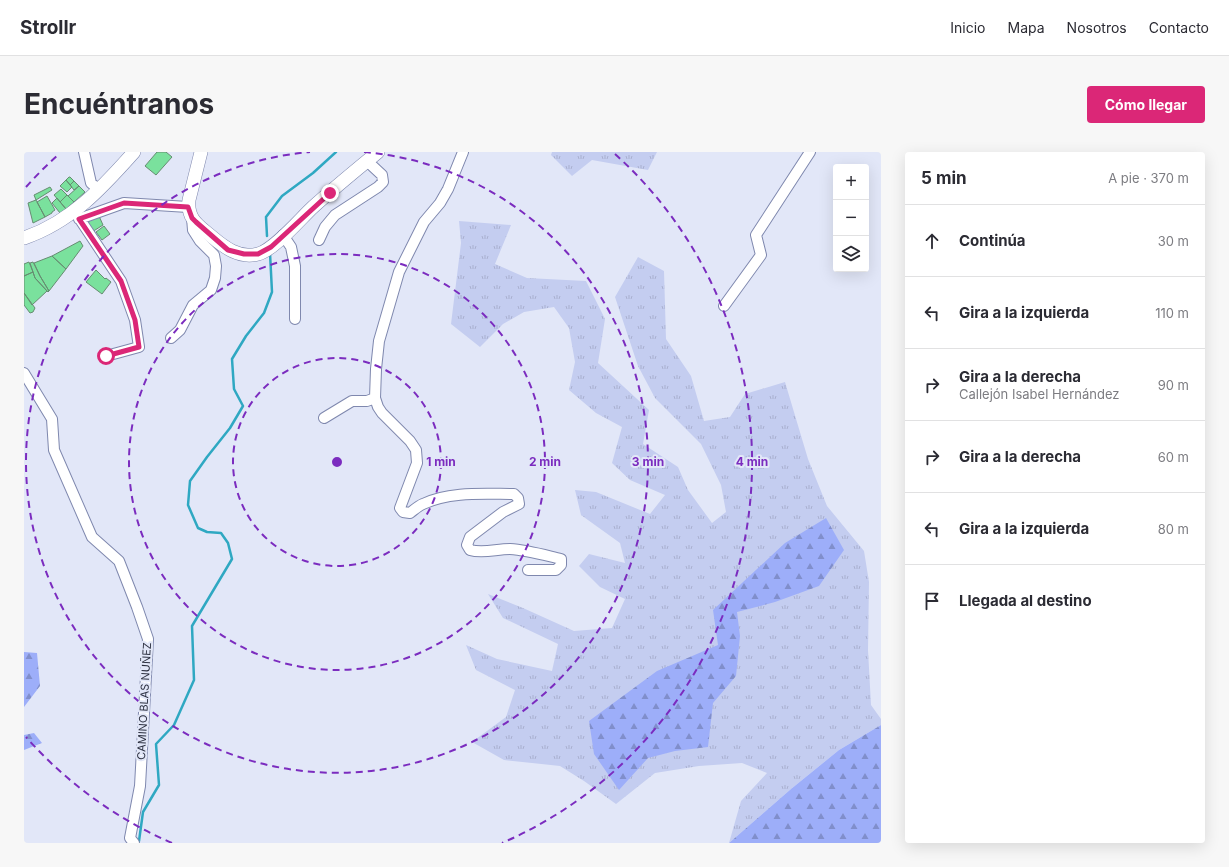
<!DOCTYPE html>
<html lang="es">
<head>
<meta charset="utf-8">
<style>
	:root { --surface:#fff; --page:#f7f7f7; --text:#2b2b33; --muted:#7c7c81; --line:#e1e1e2; --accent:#db2777 }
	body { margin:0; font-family:Inter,sans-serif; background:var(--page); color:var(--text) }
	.controls { position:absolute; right:12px; top:12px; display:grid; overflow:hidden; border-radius:4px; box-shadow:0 4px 16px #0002 }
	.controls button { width:36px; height:36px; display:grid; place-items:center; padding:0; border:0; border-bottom:1px solid var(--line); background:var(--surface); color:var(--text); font:20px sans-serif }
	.stop { position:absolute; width:12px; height:12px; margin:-9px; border:3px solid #db2777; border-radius:50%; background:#fff }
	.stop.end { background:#db2777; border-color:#fff; box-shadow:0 1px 4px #0008 }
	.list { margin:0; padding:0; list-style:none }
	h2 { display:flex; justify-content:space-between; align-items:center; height:52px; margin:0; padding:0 16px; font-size:17px }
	h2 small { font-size:13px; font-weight:400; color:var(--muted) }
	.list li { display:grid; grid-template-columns:26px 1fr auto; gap:12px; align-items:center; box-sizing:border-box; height:72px; padding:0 16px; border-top:1px solid var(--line) }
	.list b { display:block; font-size:15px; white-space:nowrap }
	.list p { margin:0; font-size:13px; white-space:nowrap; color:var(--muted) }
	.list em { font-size:13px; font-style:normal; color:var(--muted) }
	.icon { flex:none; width:22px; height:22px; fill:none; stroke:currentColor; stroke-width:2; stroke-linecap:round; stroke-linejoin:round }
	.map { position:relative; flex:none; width:857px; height:691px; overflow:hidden; border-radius:4px }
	header { display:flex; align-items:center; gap:24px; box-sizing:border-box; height:56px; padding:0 20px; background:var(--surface); border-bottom:1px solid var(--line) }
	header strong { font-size:19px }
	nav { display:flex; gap:22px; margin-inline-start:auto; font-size:14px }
	.intro { display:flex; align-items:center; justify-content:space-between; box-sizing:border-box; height:96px; padding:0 24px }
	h1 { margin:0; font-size:28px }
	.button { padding:10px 18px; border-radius:4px; background:var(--accent); color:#fff; font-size:14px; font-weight:700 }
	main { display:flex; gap:24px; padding:0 24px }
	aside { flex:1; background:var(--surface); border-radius:4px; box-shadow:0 4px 16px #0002 }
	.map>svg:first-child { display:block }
	.grass { fill:url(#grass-tufts) }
	.forest { fill:url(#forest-firs) }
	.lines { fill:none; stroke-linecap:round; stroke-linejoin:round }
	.stream { stroke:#2fa8c2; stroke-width:2.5 }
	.building { fill:#7ae19d; stroke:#668c71 }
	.minor-casing { stroke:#7f88ae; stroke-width:12 }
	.major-casing { stroke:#7f88ae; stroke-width:14 }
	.minor { stroke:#fff; stroke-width:10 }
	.major { stroke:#fff; stroke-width:13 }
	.route { stroke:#db2777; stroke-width:5 }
	.ring { fill:none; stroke:#7b2cbf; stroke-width:2; stroke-dasharray:7 5 }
	.labels { text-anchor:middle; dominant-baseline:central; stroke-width:4; stroke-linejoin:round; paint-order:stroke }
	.street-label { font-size:11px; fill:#2a2e3e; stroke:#e2e7f8 }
	.centre { fill:#7b2cbf; stroke:#e2e7f8; stroke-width:2 }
	.ring-label { font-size:12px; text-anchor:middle; font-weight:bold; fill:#7b2cbf; stroke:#e2e7f8; stroke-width:4; stroke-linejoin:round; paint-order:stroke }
</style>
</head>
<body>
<header>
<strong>Strollr</strong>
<nav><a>Inicio</a><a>Mapa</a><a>Nosotros</a><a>Contacto</a></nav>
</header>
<div class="intro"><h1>Encuéntranos</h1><a class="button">Cómo llegar</a></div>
<main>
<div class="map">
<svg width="857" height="691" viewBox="0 0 857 691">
	<defs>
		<pattern id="grass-tufts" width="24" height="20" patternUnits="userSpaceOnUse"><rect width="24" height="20" fill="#c4cdf0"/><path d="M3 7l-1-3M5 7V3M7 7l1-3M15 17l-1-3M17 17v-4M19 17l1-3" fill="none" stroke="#a9b0cf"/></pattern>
		<pattern id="forest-firs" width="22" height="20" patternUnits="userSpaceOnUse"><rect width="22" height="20" fill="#9daef9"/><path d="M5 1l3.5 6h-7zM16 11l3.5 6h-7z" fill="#808ecb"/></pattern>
	</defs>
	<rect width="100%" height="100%" fill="#e2e7f8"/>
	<path class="grass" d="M528 0H633L624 18 568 8 548 24 527 3Z
		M435 69 487 73 471 112 503 126 562 129 581 167 574 211 625 258 619 292 654 315 664 338 688 371 702 360 697 333 677 292 631 246 614 214 591 145 614 105 640 119 642 187 667 224 680 269 706 265 721 242 761 230 784 307 803 354 840 399 845 430 844 498 847 553 857 567V573L815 598 767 637 705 691 717 649 743 621 718 611 675 614 631 621 592 652 560 629 536 614 480 608 448 590 482 565 491 538 452 518 442 493 473 507 528 519 534 492 479 466 464 442 499 456 550 479 588 476 601 447 576 435 555 414 565 402 601 411 596 391 557 363 551 338 572 340 626 362 641 343 606 328 588 311 598 275 572 261 545 238 551 210 545 176 530 155 500 160 479 172 456 195 427 172 437 91Z"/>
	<path class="forest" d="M802 366 820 398 795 434 751 450 713 460 716 484 712 524 689 551 684 595 651 599 624 606 595 638 570 602 565 569 633 519 694 493 689 458 761 391Z
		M0 500 13 501 16 534 0 555Z
		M857 573V691H705L767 637 815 598Z
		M10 581 18 591 0 598V583Z"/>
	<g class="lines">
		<path class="stream" d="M243 84 242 65 258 44 289 21 312 0
			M115 689 119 660 135 633 132 592 150 573 170 528 168 474 208 407 204 391 197 381 183 380 174 376 164 353 166 329 183 305 206 276 219 254 210 237 208 207 222 184 240 161 248 140 246 101"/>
	</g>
	<path class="building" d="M133 0H142L148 5 132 23 121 14Z
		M45 25H46L50 29 46 33 42 28Z
		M42 28 48 35 43 40 36 34Z
		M50 29 55 34 50 38 46 33Z
		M55 34 61 40 50 50 44 44Z
		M26 35 28 38 12 48 10 43Z
		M37 37 43 43 36 50 30 43Z
		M43 43 50 50 42 57 36 50Z
		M23 44 31 58 28 60V61L21 65 13 50Z
		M33 46 42 57 36 61 28 51Z
		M12 48 21 65 9 71 4 51Z
		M75 64 79 73 68 80 61 71Z
		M80 74 86 82 78 88 72 80Z
		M56 89 59 94 42 117 28 104Z
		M28 104 42 117 25 139 16 124 10 111Z
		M5 110 9 120 0 124V112Z
		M9 110 16 124 25 139 24 140 11 126 6 111Z
		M72 118 81 127 82 126 87 130 78 142 62 130Z
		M9 120 11 126 23 139 8 153 0 141V124Z
		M0 141 11 156 9 160 6 161 0 153Z"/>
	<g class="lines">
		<defs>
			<path id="minor" d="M60 0 67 31 75 38
				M439 0 424 37 416 51 400 70 375 120 355 189 352 217 351 246 354 255 358 261 386 289 392 298 393 311 376 356 379 360 386 361C390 358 394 354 399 352 425 339 461 342 490 342L494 346 495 352 479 360 446 385 443 393 446 398C459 402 472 397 486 397 503 398 520 403 537 407V413L532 418H504
				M51 60 97 129 111 168 115 195 82 204
				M55 67 100 51 164 55
				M259 83 267 95 271 114V167
				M295 88 301 75 311 63 354 35 359 30 358 23 343 9
				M700 154 737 103 732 83 786 0
				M147 186 156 178 169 153 187 138 191 126 192 114 190 103 176 89 169 78 168 66
				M0 221 28 267 30 298 68 385 95 409 113 455 124 487 116 634 106 686 110 691
				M300 266 328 249H343L351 246"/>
			<path id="major" d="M177 0 165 48C163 67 174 73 187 84 200 95 215 107 234 102 250 98 276 67 289 55 310 36 332 18 354 0
				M0 86C47 70 78 36 110 0"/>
		</defs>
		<use href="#minor" class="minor-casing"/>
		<use href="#major" class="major-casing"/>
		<use href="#minor" class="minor"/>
		<use href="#major" class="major"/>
	</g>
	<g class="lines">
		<path class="route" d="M82 204 115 195 111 168 97 129 55 67 100 51 164 55 168 66 172 70 204 98 220 102H234L247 95 306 41"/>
	</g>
	<g class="ring">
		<circle cx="313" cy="310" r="104"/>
		<circle cx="313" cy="310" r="208"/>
		<path d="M340 0A311 311 0 1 1 286 0"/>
		<path d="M148 691A415 415 0 0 1 2 585M2 35A415 415 0 0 1 35 2M591 2A415 415 0 0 1 478 691"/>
	</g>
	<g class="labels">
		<g class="street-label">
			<text transform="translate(120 549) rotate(-87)">CAMINO BLAS NUÑEZ</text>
		</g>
	</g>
	<circle cx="313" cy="310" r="6" class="centre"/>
	<g class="ring-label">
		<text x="417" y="314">1 min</text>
		<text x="521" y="314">2 min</text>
		<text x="624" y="314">3 min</text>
		<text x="728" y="314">4 min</text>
	</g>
</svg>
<div class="controls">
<button>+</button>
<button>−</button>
<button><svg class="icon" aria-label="layers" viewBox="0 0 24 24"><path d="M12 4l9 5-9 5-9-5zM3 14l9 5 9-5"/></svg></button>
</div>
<div class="stop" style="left:82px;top:204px"></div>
<div class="stop end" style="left:306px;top:41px"></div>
</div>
<aside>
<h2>5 min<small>A pie · 370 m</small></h2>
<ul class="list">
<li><svg class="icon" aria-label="ahead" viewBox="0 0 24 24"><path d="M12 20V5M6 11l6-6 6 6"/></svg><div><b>Continúa</b></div><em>30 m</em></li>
<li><svg class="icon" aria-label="left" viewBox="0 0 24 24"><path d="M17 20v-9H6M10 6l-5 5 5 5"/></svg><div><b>Gira a la izquierda</b></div><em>110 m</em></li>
<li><svg class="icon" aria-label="right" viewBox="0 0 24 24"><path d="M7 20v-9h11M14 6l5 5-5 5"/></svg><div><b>Gira a la derecha</b><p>Callejón Isabel Hernández</p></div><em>90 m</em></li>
<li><svg class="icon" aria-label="right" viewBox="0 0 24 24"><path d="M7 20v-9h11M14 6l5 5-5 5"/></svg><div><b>Gira a la derecha</b></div><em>60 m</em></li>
<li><svg class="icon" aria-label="left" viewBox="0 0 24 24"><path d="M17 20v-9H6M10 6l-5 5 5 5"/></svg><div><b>Gira a la izquierda</b></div><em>80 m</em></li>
<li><svg class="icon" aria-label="arrive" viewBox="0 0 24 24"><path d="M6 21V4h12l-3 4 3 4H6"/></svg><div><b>Llegada al destino</b></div></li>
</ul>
</aside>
</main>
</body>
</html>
